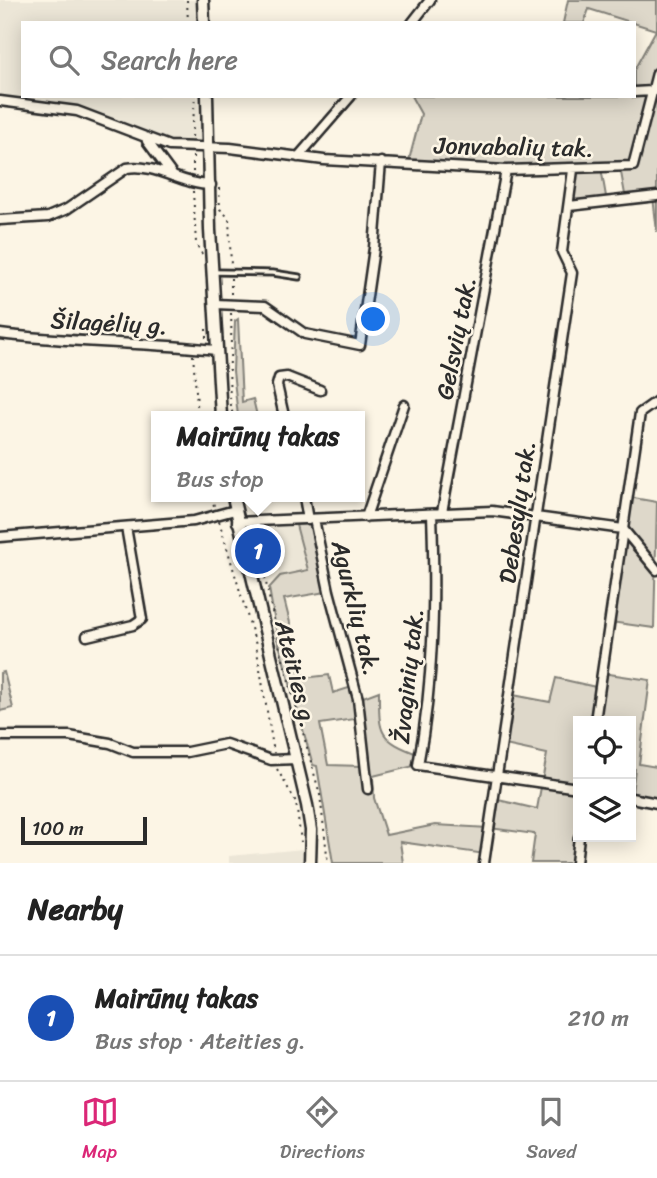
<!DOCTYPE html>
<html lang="en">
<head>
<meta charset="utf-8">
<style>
	:root { --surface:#fff; --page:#f6f6f6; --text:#222; --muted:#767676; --line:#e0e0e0; --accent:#db2777 }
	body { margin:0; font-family:Sriracha,sans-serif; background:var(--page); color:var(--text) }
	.controls { position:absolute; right:21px; bottom:21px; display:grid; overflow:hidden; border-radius:0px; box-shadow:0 4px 18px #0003 }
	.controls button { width:63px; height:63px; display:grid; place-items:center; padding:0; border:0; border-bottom:2px solid var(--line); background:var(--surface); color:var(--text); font:35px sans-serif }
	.scale { position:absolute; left:21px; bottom:18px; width:126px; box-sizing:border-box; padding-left:7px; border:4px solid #2b2b2b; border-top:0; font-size:19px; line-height:24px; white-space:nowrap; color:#2b2b2b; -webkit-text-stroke:5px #fcf5e5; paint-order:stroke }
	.you { position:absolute; left:374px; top:320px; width:24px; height:24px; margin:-18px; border:5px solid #fff; border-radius:50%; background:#1a73e8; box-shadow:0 0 0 10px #1a73e833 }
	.badge { display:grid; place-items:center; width:46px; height:46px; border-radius:50%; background:var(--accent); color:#fff; font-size:23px; font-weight:700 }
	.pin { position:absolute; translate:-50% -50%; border:4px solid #fff; box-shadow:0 2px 7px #0006 }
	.popup { position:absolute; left:151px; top:411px; width:214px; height:91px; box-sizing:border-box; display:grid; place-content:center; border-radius:0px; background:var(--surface); filter:drop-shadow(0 2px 5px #0005); font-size:23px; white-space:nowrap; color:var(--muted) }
	.popup b { font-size:26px; color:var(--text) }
	.popup::after { content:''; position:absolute; left:50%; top:100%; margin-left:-14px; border:14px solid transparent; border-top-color:var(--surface) }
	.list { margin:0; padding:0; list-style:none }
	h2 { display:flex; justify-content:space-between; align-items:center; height:91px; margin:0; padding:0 28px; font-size:30px }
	h2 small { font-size:23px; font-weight:400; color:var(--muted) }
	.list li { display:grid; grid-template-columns:46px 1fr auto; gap:21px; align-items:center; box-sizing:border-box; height:126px; padding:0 28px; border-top:2px solid var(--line) }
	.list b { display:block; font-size:26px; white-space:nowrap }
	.list p { margin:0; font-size:23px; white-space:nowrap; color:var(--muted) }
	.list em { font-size:23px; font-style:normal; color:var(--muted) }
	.icon { flex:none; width:38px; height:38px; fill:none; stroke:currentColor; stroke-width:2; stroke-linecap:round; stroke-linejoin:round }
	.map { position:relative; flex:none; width:657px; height:863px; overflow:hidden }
	.search { position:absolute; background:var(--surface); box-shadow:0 4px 18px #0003; left:21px; right:21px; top:21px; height:77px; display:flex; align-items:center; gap:18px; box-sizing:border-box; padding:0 24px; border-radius:0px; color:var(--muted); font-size:26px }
	.sheet { height:217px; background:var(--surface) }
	nav { display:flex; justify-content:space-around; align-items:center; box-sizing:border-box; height:98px; border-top:2px solid var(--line); background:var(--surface); font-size:19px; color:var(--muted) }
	nav a { display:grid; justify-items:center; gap:4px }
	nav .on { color:var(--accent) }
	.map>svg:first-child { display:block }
	.built { fill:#ece6d7 }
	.green { fill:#ded8ca; stroke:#84827a; stroke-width:2; fill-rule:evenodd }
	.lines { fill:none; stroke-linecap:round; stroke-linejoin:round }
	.service-casing { stroke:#2b2b2b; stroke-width:9 }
	.minor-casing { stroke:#2b2b2b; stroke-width:13 }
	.tertiary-casing { stroke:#2b2b2b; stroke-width:15 }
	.path { stroke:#2b2b2b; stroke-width:2; stroke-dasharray:2 5; stroke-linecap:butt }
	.service { stroke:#fcf5e5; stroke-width:3.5 }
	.minor { stroke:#fcf5e5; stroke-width:8 }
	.tertiary { stroke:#fcf5e5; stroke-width:10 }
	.labels { text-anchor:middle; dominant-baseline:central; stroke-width:5; stroke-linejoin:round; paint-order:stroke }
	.street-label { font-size:24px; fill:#2b2b2b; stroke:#fcf5e5 }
</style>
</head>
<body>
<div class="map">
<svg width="657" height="863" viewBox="0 0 657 863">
	<rect width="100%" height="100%" fill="#fcf5e5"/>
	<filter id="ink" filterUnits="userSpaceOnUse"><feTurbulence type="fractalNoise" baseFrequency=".0143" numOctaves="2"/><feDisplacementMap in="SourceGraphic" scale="14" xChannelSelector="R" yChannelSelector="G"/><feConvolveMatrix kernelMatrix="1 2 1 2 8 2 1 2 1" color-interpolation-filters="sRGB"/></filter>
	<g filter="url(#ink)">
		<path class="built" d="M0 0H197L198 23H23V96H197L202 138 196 143 172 144 99 113 0 98Z
			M267 524 296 525 308 570 280 576Z
			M303 849V863H229V856Z"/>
		<path class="green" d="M568 0H657V232L653 197 626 200 620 167 601 168 607 202 569 206 573 170 408 164 421 114 411 96H634V70L656 30 589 9 584 23H563Z
			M238 319 242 402 253 399 257 416H238L233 371 235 321Z
			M628 497 657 502 654 628 610 622Z
			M313 524 326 592 284 599 304 678 329 675 333 693 355 686 358 699 379 691C379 734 378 739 420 755L418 765 373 776 374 798 386 835 435 825 489 828 494 799 537 809 547 754 505 745 513 695 550 702 556 678 600 688 602 673 650 680 639 764 657 767V799L632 794 635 769 631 768V721H578L576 863H531L535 834 490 828 485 854 400 842 403 863H333L317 766 313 765 278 641 269 588 280 576 308 570 296 525ZM354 719 361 723 362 766 328 765 320 724Z
			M4 672 13 708 0 711V673Z"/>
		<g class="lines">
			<defs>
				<path id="service" d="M214 272 273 273 299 277"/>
				<path id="minor" d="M412 23 430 0
					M634 92 652 91
					M0 101 77 111 169 146 230 148 324 160 506 170 633 166 657 73
					M147 141 173 176
					M298 157 351 96
					M569 206 657 196
					M0 220 48 217 67 209 127 168C155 163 182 185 211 185
					M215 304 265 306 305 334 360 345 374 248 381 162
					M0 334C72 343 144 342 216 350
					M284 416 277 385 279 378 287 377 320 390
					M304 497 308 520
					M442 512 506 170
					M432 514C435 597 434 682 418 765L578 788
					M366 517 404 405
					M314 519 329 591 358 699 368 789
					M237 522 492 511 623 529 657 570
					M0 537 194 521 235 510
					M87 636 133 625 142 619 126 527
					M595 721 640 413 657 401
					M0 736H69L110 743 133 752H187L226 744 271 760 296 759
					M631 798 657 803
					M484 863 572 273 562 252 573 170
					M576 863 579 837"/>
				<path id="tertiary" d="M203 0 204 23
					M207 96 210 230 221 416
					M233 497 307 805 311 830 310 863"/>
			</defs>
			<use href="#service" class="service-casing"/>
			<use href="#minor" class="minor-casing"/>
			<use href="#tertiary" class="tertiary-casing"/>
			<path class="path" d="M187 0 188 23
				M192 137 195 96
				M193 156V175
				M219 188 220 209 229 218 231 266
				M193 191 196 243 202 254
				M231 278V297
				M231 313C233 348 225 381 233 416
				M206 329V341
				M193 355 198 416
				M212 497 214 506
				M249 497 253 513
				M219 521 256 645 274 753
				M255 529 278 641 320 795 328 863
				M277 769 296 802 301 842"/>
			<use href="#service" class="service"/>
			<use href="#minor" class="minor"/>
			<use href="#tertiary" class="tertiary"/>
		</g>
	</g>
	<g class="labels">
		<g class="street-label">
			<text transform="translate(514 147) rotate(1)">Jonvabalių tak.</text>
			<text transform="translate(109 323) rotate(3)">Šilagėlių g.</text>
			<text transform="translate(456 338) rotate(-79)">Gelsvių tak.</text>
			<text transform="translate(517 512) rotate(-82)">Debesylų tak.</text>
			<text transform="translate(356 608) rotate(76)">Agurklių tak.</text>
			<text transform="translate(296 674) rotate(76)">Ateities g.</text>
			<text transform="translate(408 676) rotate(-84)">Žvaginių tak.</text>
		</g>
	</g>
</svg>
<div class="controls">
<button><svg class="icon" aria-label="locate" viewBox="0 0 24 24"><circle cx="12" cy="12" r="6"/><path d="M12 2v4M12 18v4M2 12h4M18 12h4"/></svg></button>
<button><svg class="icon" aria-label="layers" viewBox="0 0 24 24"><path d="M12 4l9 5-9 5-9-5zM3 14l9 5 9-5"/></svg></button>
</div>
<div class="scale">100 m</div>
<div class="you"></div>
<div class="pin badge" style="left:258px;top:551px;background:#1a4fb4">1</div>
<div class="popup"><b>Mairūnų takas</b>Bus stop</div>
<div class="search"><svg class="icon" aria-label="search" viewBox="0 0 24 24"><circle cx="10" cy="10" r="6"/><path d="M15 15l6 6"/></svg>Search here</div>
</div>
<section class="sheet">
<h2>Nearby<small></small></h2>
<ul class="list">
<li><span class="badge" style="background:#1a4fb4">1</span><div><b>Mairūnų takas</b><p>Bus stop · Ateities g.</p></div><em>210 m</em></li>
</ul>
</section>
<nav>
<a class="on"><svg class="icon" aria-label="map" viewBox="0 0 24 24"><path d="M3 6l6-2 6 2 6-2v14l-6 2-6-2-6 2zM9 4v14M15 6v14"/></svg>Map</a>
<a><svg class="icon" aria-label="directions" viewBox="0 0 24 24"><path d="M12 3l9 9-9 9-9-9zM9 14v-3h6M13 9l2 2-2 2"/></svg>Directions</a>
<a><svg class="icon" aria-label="saved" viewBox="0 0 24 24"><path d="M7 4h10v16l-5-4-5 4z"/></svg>Saved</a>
</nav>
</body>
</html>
